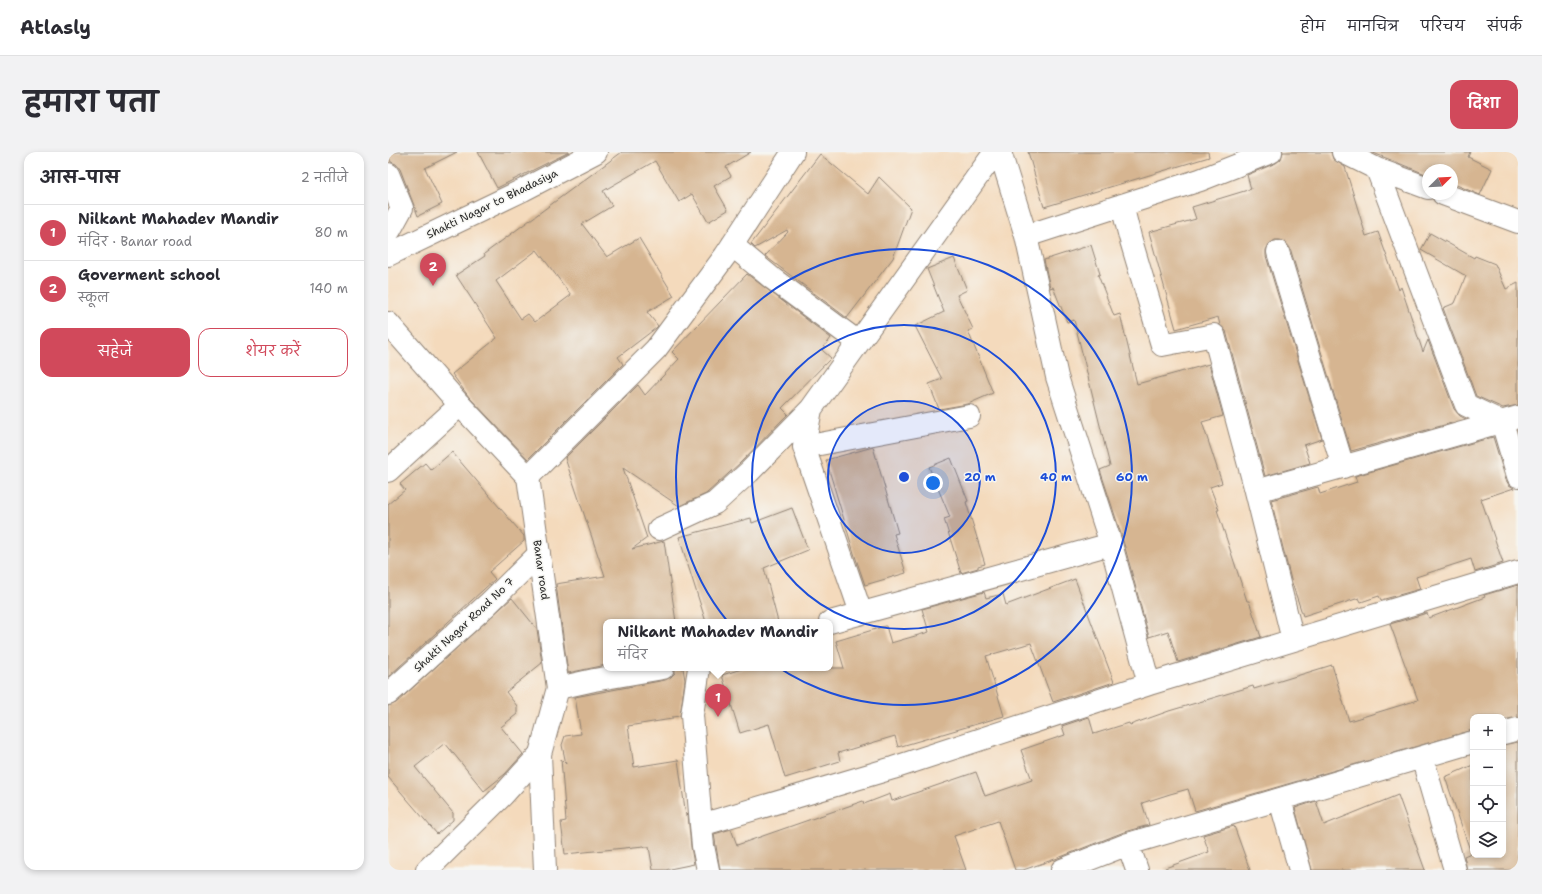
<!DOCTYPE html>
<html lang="hi">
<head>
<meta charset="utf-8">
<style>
	:root { --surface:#fff; --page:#f2f2f3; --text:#2b2b33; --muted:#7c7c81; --line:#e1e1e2; --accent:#d1495b }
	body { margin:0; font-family:"Shantell Sans","Playpen Sans Deva",sans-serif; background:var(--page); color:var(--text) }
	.controls { position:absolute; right:12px; bottom:12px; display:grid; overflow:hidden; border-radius:8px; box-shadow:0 2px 6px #0003 }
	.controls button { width:36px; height:36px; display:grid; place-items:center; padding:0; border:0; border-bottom:1px solid var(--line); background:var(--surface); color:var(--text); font:20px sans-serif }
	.compass { position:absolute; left:1034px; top:12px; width:36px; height:36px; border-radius:50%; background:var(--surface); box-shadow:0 2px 6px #0003; rotate:66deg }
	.you { position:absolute; left:545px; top:331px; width:14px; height:14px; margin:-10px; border:3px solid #fff; border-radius:50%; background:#1a73e8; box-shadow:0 0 0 6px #1a73e833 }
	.badge { display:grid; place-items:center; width:26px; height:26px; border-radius:50%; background:var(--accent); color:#fff; font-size:13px; font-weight:700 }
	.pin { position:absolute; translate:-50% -33px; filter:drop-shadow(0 1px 2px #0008) }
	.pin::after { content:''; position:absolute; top:21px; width:14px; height:12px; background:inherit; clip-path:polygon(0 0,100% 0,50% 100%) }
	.popup { position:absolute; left:215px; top:467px; width:230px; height:52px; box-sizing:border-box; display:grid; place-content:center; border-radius:8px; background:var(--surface); filter:drop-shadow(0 1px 3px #0005); font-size:13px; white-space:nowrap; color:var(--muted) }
	.popup b { font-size:15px; color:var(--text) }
	.popup::after { content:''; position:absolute; left:50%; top:100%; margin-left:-8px; border:8px solid transparent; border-top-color:var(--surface) }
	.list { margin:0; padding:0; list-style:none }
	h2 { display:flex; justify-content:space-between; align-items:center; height:52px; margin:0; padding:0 16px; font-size:17px }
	h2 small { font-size:13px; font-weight:400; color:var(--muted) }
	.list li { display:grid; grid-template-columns:26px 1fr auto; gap:12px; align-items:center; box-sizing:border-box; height:56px; padding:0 16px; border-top:1px solid var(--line) }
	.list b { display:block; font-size:15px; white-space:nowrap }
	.list p { margin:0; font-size:13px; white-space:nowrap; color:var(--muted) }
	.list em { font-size:13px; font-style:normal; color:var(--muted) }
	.actions { display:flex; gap:8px; padding:12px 16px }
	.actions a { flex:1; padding:9px 0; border:1px solid var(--accent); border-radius:12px; text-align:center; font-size:14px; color:var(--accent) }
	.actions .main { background:var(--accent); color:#fff }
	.icon { flex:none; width:22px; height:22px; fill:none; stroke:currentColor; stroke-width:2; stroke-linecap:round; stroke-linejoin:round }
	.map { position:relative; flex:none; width:1130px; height:718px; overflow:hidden; border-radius:12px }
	header { display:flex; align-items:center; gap:24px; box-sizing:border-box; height:56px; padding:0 20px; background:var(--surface); border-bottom:1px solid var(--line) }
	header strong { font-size:19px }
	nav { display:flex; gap:22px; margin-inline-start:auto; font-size:14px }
	.intro { display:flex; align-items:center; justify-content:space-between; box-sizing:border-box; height:96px; padding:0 24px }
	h1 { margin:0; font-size:28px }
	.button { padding:10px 18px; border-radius:12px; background:var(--accent); color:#fff; font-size:14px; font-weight:700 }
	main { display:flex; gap:24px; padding:0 24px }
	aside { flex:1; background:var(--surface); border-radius:12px; box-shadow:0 2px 6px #0003 }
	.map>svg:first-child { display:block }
	.building { fill:#d6b591; fill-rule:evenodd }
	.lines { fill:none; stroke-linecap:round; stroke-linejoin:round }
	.street-casing { stroke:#908274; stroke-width:24 }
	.secondary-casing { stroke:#908274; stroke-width:24 }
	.street { stroke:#fff; stroke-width:22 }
	.secondary { stroke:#fff; stroke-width:22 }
	.ring { fill:none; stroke:#1d4ed8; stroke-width:2 }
	.labels { text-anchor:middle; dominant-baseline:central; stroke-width:3; stroke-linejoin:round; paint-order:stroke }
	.street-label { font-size:11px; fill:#2b2b2b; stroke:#f6f6f2 }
	.centre { fill:#1d4ed8; stroke:#f6f6f2; stroke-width:2 }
	.ring-label { font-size:12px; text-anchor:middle; font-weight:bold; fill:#1d4ed8; stroke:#f6f6f2; stroke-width:3; stroke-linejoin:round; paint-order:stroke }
</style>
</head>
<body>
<header>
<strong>Atlasly</strong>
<nav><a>होम</a><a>मानचित्र</a><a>परिचय</a><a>संपर्क</a></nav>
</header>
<div class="intro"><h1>हमारा पता</h1><a class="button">दिशा</a></div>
<main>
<aside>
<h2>आस-पास<small>2 नतीजे</small></h2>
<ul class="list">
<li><span class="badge">1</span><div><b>Nilkant Mahadev Mandir</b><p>मंदिर · Banar road</p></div><em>80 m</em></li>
<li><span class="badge">2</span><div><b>Goverment school</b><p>स्कूल</p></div><em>140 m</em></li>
</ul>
<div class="actions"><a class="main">सहेजें</a><a>शेयर करें</a></div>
</aside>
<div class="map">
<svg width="1130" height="718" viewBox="0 0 1130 718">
	<rect width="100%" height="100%" fill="#f6f6f2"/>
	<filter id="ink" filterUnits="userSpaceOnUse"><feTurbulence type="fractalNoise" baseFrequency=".025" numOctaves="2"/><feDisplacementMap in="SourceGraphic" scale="8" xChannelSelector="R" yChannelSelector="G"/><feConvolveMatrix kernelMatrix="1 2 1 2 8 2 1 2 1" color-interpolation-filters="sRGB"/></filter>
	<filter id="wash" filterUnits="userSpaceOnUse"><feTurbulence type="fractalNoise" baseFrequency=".012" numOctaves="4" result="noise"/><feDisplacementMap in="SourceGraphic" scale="16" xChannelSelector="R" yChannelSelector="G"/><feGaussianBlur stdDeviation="0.9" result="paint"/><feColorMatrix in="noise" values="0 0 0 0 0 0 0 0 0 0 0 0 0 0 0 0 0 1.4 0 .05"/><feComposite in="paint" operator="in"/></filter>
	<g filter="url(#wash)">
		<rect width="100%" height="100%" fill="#f4dabc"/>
		<g id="blocks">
			<path class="building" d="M0 0H69L37 16 54 52 30 64 12 17 8 12 3 10 0 4Z
				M90 0H181L109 36Z
				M234 0H363L338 15 343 24 326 34 340 58 320 70 304 42 291 50 267 9 215 39 224 54 194 72 219 105 251 86 286 144 259 160 270 174 268 176 230 205 235 212 140 307 81 245 64 222 109 186 68 123 97 104 96 102ZM149 98 183 143 147 170 140 162 133 167 108 129Z
				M640 0H820L821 5 656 55Z
				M895 0H943L945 7 957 15 978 84 990 80 1011 138 1013 135 1035 200 1040 188 1066 257 1072 264 1078 267 963 299 902 96 898 91 892 88H887L881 92 878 98V104L934 287 916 293 922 311 877 324 838 179 832 173 830 165 788 177 761 80 808 67 804 55 863 37 859 23 888 11 893 7Z
				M983 0H1082L1080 5 1104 17 1092 43 1064 31V18H1040V23Z
				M432 2 480 42 491 25 523 56 505 106 459 166 377 104 400 80 399 78 367 96 363 92Z
				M1042 81 1086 106 1087 104 1107 112 1118 137 1130 131V253L1115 256 1088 244 1055 156 1067 151 1078 124 1033 98Z
				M703 93 712 122 710 123 726 164 732 162 749 232 821 212 835 264 814 270 834 331 822 335 831 358H829L859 449H861L873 485 790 510 780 479 761 485 735 388 712 318 722 314 686 168 679 170 665 135 662 136 656 108Z
				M566 106 579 138 569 143 585 177 580 179 605 241 580 252 551 257 541 232 554 227 527 174 556 160 539 117Z
				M359 122 443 186 434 198 443 206 394 256 400 262 352 311 318 342 291 354 235 316 259 386 244 397 276 389 288 470H218V513L180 521 168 432 217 424 177 306 250 233 257 243 291 207 284 200Z
				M1105 285 1118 328 1121 333 1126 336 1093 347 1115 411 1087 420 1083 407 1028 425 1032 437 993 448 991 444 973 450 971 446 915 464 903 428 883 348 930 335 932 342 969 330 967 324Z
				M485 295 510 381 506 382 518 421 477 433 466 401 438 308Z
				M64 300 136 384V389L101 420 107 427 0 525V352L17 338 12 332 37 311 43 318Z
				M563 306 580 349 578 350 597 412 590 414V416L573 421 556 367 562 365 541 315Z
				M404 356 420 398 376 416 390 470H318L291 385 363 366 364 371Z
				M687 427 726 530 665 550 643 491 598 504 616 564 510 595 507 584 450 601 452 609 397 626 381 572 352 581 334 523 357 516H456L448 489 498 474 503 491 541 480 534 457 596 440 598 446 615 442 618 453Z
				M1130 433V565L1115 568V565H1085V578L807 659 800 637 782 642 754 651 761 673 736 680 670 706 635 718H627L610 669 566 684 578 718H332L326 682 343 677 349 693 475 649 476 652 502 642 504 649 588 620 597 644 644 628 633 598 677 583 674 574 701 565 706 582 741 571 742 573 781 559 865 534 866 537 944 513 961 569 1030 548 1002 472 1039 461 1041 466 1097 445 1096 443Z
				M124 446 149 477 154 511 118 540 129 554V562L113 575 135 602 117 622 96 639 57 591 27 615 65 661V668L49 682 0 625V554L8 551Z
				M287 516H295L297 528 292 564 284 565V567L240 574 246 615 290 608 298 664 300 662 303 695 306 712 277 718H265L261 695H257L256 694 177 702 173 670 178 669 173 607 178 612 174 593 177 584 193 582 187 545 277 528 283 525 287 521Z
				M1130 590V718H1079L1076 704 1083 701 1057 625 1085 613V703H1115V593Z
				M1010 643 1037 718H924L907 656 928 649 936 673Z
				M846 674 862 718H777V716L821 700 815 683Z"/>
		</g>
	</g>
	<g filter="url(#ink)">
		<use href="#blocks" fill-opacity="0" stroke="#908274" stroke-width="1"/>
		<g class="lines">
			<defs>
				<path id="street" d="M955 0 989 17 1040 36
					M989 17 1078 253 1114 270 1130 324
					M0 22 14 56 2 78 0 80
					M1055 42 1130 70
					M734 53 742 85 774 193 826 183 868 339
					M638 84 812 28 883 0
					M344 93 385 127 470 190
					M890 100 955 315
					M0 103 135 38 208 0
					M416 295 581 264
					M0 319 72 253
					M140 325 268 197 337 104 405 0
					M271 377 327 351 361 320 423 257
					M723 392 761 532
					M473 461 416 295 423 257 607 0
					M442 470 723 392 669 225 638 84 612 0
					M905 488 868 339 986 306 1130 265
					M311 516 304 563 313 673 505 616 761 532 1130 420
					M170 536 206 528 275 516
					M0 542 100 452 151 402
					M1115 581 1130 577
					M1034 605 1067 718
					M892 648 912 718
					M313 673 315 694 320 718
					M740 692 749 718
					M39 718 115 643 152 602
					M674 718 740 692 1085 590"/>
				<path id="secondary" d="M0 171 72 253 140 325 170 536 152 602 157 718"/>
			</defs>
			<use href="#street" class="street-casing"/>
			<use href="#secondary" class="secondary-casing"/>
			<use href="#street" class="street"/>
			<use href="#secondary" class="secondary"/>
		</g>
	</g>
	<circle cx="516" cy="325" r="76" fill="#1d4ed8" fill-opacity=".12"/>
	<g class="ring">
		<circle cx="516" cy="325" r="76"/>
		<circle cx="516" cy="325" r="152"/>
		<circle cx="516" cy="325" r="228"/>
	</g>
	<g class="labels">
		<g class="street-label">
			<text transform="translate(104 52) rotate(-26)">Shakti Nagar to Bhadasiya</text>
			<text transform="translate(153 418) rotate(82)">Banar road</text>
			<text transform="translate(76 473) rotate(-43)">Shakti Nagar Road No 7</text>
		</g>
	</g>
	<circle cx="516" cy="325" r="6" class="centre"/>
	<g class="ring-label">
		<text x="592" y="329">20 m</text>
		<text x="668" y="329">40 m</text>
		<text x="744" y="329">60 m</text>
	</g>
</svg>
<div class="controls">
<button>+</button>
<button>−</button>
<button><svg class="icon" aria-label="locate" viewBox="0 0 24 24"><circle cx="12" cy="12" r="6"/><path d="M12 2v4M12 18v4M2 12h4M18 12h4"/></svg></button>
<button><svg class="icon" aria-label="layers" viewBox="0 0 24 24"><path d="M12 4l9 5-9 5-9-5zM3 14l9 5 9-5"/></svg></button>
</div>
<svg class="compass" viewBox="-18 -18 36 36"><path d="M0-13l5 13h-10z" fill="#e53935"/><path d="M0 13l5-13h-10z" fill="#7c7c81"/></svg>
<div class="you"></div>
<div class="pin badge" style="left:330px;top:565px">1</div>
<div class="popup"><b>Nilkant Mahadev Mandir</b>मंदिर</div>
<div class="pin badge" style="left:45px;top:134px">2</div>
</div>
</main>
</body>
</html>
